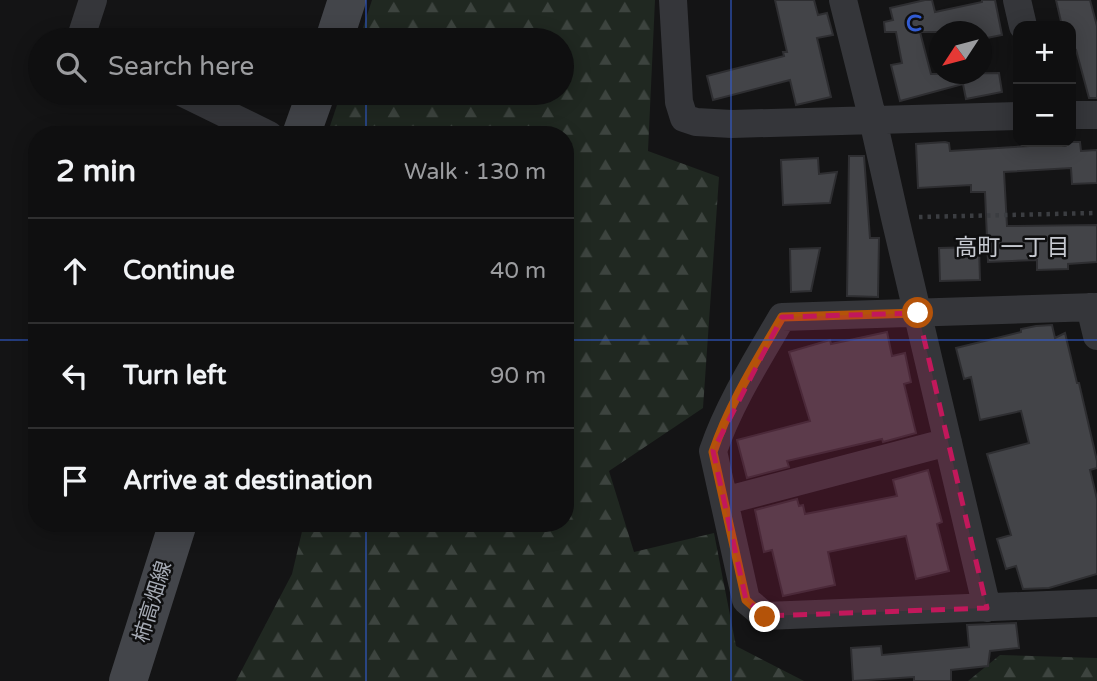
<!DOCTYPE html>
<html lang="en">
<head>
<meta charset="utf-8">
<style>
	:root { --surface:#0f0f10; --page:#1d1d1e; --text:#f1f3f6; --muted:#9b9c9f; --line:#2f2f30 }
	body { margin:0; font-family:"Varela Round","Noto Sans JP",sans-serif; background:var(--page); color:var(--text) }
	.controls { position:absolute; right:21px; top:21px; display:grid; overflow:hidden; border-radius:14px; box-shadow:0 4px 18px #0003 }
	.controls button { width:63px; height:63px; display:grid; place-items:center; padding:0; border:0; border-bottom:2px solid var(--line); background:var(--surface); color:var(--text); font:35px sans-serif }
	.compass { position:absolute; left:929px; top:21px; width:63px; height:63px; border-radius:50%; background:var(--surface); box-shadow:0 4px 18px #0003; rotate:234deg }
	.stop { position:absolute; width:21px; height:21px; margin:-16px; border:5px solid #b45309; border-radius:50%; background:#fff }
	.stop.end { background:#b45309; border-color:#fff; box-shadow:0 2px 7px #0008 }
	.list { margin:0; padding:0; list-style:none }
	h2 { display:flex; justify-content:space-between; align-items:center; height:91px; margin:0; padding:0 28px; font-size:30px }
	h2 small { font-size:23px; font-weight:400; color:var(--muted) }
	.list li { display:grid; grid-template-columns:46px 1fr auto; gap:21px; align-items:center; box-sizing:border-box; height:105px; padding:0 28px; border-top:2px solid var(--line) }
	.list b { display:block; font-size:26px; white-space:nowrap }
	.list em { font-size:23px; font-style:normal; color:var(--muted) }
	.icon { flex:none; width:38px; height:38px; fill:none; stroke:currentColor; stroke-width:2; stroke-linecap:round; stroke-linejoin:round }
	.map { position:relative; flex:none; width:1097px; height:681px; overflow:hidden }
	.search { position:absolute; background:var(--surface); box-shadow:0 4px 18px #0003; left:28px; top:28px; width:546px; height:77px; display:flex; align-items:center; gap:18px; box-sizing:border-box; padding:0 24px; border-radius:38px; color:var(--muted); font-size:26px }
	.panel { position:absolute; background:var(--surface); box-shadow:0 4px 18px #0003; left:28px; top:126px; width:546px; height:406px; border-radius:28px }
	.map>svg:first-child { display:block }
	.forest { fill:url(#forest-firs) }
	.building { fill:#434448; stroke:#2e2e31; stroke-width:2 }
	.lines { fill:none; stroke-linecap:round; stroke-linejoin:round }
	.path { stroke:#3b3d41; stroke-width:4.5; stroke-dasharray:3.5 5; stroke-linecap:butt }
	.street { stroke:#35363a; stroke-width:28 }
	.secondary { stroke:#43454a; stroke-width:38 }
	.route { stroke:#b45309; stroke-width:9 }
	.marked { fill:#c2185b; fill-opacity:0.2; stroke:#c2185b; stroke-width:5; stroke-dasharray:14 9; stroke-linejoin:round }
	.grid { fill:none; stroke:#325cd3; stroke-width:2; stroke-opacity:0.55 }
	.labels { text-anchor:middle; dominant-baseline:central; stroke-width:5; stroke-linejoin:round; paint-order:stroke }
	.street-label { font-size:21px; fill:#a6abb5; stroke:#0f0f10 }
	.neighbourhood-label { font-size:23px; fill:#c7cad1; stroke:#0f0f10 }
	.grid-label { font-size:23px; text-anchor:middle; font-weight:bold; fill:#325cd3; stroke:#0f0f10; stroke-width:5; stroke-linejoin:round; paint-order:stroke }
</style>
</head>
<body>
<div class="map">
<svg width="1097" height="681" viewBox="0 0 1097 681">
	<defs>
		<pattern id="forest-firs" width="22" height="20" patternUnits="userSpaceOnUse" patternTransform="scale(1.75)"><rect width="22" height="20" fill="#202821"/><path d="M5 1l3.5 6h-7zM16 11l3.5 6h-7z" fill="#3d443f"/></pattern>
	</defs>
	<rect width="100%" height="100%" fill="#141415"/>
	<path class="forest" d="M372 0H655L648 151 719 177 703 408 609 471 634 552 714 533 736 646 804 681H236L292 574 304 523H565V135H327L341 93H562V40H359Z
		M1000 655 1097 658V681H968Z"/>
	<path class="building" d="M775 0H814L818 15 827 13 833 35 817 38 831 97 796 105 790 80 713 100 707 76 784 56 783 52H787Z
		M925 0H932L935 12 982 2V0H995L1002 35 982 39V32H920L931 74 999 73 1002 92 966 99 963 84 900 101 891 65 902 63 896 32H885L884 22 893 20 890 8Z
		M1056 0H1090L1097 26V98H1089L1076 50 1071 51V26H1062Z
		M945 142 949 143 950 151 1029 146V142H1080L1081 151 1097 150V183L1072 184 1071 168 1004 172 1007 226 1097 225V262L1068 264V269L1037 270V260L988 262 985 192H971V185L918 188 916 144Z
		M849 156H864L870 238H879L878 297 847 296Z
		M818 158 819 174 837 172 830 203 783 205 781 160Z
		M979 247 980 280 940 281 939 248Z
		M820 248 811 291 791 292 790 249Z
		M1052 325 1055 338 1065 333 1077 383H1079L1097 461V468L1090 470 1097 499V574L1049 588 1023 589 1016 566 1006 569 997 539 1011 535 987 454 1029 443 1021 411 980 420 971 377 964 379 956 348 1021 332V329L1036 326Z
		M887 332 892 356 905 353 911 382 904 384 916 433 883 442 882 439 787 461 789 467 747 478 737 440 810 421 789 352 830 340 831 344Z
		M928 470 942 522 937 524 949 571 916 579 906 536 828 552 835 585 783 596 772 550 764 552 755 510 797 499 799 506 803 505 805 514 897 496 893 480Z
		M1016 623 1019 648 990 651 988 666 951 670V681H914V677L853 681 851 648 881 646 882 655 969 647 967 625Z"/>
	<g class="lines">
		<path class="path" d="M919 217 1097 213"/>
		<path class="street" d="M673 0 679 102 684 118 696 122 732 124 1018 116
			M843 0 873 120 895 218 987 608
			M1017 0 1023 26
			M80 40 93 0
			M183 93 269 135
			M1071 115H1097
			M1090 307 1097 336
			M1097 307 782 317C757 360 729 404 713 451L746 600 765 616 1097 603
			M724 501 948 442"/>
		<path class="secondary" d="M334 40 347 0
			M301 135 316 93
			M128 681 178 523"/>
	</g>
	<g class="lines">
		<path class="route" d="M765 617 746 600 713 452C729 404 757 360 782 317L918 313"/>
	</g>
	<path class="marked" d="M918 313 987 608 765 616 746 600 713 451 782 317Z"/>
	<path class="grid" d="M366 0V40M731 0V681M366 93V135M0 340H37M565 340H1097M366 523V681"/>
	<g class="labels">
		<g class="street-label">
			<text transform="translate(153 602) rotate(-73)">柿高畑線</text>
		</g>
		<g class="neighbourhood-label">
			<text x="1012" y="248">高町一丁目</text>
		</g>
	</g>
	<g class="grid-label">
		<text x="914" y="31">C</text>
	</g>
</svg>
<div class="controls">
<button>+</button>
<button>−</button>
</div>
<svg class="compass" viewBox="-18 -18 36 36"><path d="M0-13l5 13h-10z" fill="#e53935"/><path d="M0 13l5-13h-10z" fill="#9b9c9f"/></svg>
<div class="stop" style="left:918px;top:313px"></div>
<div class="stop end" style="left:765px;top:617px"></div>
<div class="search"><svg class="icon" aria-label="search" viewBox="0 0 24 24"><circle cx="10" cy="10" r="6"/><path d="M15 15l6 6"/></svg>Search here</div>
<section class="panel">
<h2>2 min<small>Walk · 130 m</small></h2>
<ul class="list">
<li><svg class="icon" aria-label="ahead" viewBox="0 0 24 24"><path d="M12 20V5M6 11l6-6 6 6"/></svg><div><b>Continue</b></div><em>40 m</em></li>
<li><svg class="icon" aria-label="left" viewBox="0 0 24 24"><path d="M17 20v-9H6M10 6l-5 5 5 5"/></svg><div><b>Turn left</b></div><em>90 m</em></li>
<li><svg class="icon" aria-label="arrive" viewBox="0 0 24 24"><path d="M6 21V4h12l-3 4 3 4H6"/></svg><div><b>Arrive at destination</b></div></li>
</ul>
</section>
</div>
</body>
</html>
